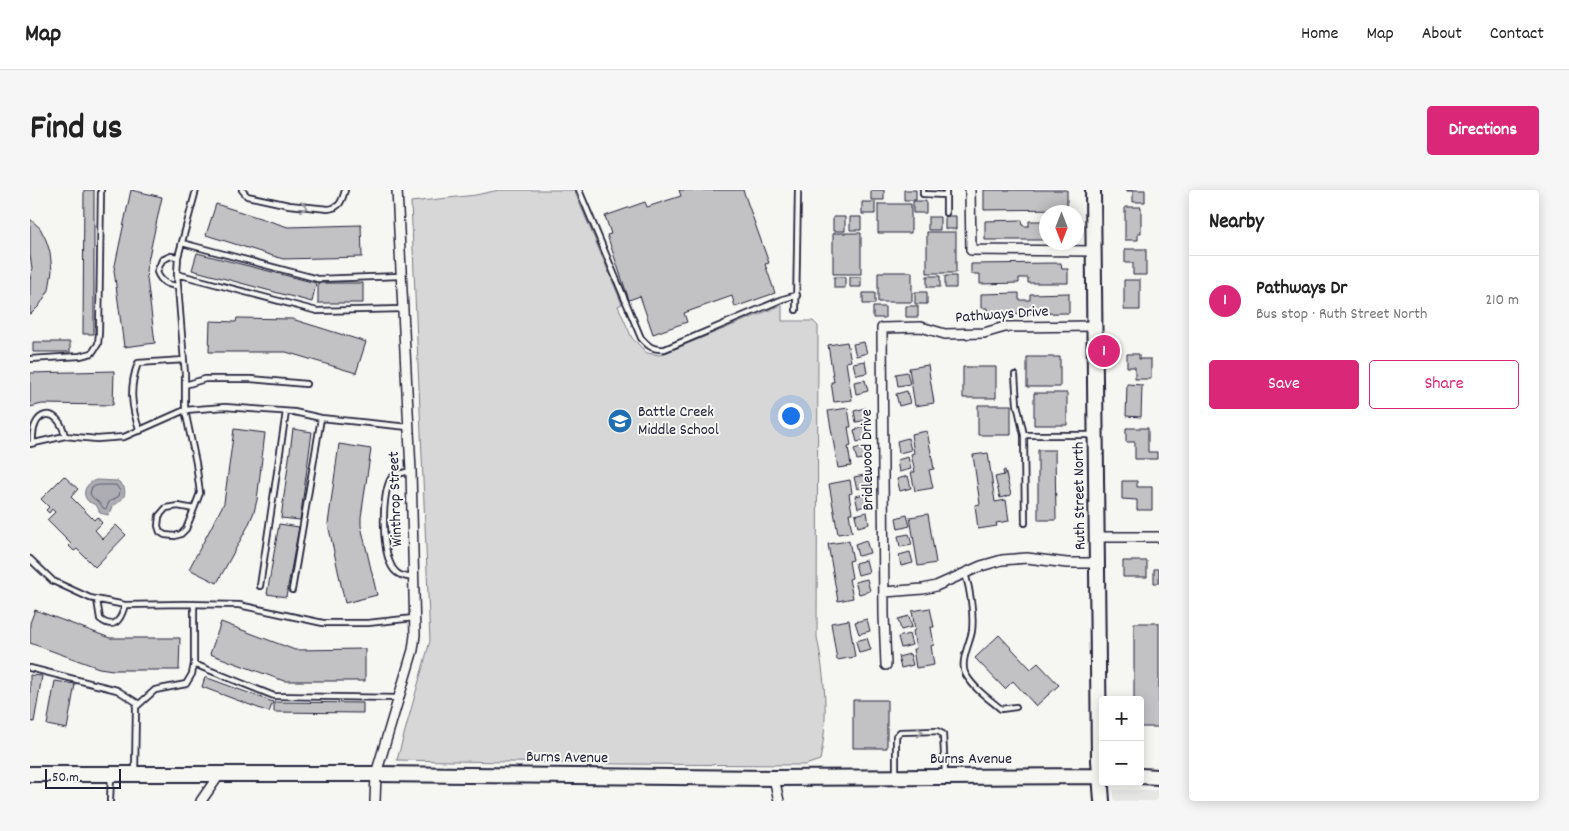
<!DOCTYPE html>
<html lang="en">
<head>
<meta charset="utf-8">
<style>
	:root { --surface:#fff; --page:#f6f6f6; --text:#222; --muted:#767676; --line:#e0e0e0; --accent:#db2777 }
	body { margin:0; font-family:Dekko,sans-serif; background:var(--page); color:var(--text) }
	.controls { position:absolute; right:15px; bottom:15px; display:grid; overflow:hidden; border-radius:5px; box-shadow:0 2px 12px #0003 }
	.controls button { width:45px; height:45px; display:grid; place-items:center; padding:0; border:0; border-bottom:1px solid var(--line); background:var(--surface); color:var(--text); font:25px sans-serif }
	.compass { position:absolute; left:1009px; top:15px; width:45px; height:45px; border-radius:50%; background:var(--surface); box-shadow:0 2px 12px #0003; rotate:180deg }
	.scale { position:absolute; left:15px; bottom:12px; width:76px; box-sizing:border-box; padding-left:5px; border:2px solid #22223b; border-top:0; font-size:14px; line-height:18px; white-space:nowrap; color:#22223b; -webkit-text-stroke:4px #f6f6f2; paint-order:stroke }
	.you { position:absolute; left:760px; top:225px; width:18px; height:18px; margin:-12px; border:4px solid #fff; border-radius:50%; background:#1a73e8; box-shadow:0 0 0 8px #1a73e833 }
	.badge { display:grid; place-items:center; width:32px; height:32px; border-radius:50%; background:var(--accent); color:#fff; font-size:16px; font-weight:700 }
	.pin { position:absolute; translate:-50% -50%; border:2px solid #fff; box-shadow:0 1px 5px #0006 }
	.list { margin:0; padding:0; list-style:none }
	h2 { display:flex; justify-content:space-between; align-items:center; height:65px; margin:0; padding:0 20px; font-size:21px }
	h2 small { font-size:16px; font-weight:400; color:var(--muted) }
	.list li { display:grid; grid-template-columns:32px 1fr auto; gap:15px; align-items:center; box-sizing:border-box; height:90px; padding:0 20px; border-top:1px solid var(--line) }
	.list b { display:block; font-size:19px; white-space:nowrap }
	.list p { margin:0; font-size:16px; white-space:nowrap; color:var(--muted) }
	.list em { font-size:16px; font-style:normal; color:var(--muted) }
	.actions { display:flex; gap:10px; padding:15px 20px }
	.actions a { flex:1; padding:11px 0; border:1px solid var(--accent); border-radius:5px; text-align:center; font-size:18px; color:var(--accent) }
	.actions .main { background:var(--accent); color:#fff }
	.map { position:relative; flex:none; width:1129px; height:611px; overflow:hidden; border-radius:5px }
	header { display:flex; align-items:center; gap:30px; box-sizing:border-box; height:70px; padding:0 25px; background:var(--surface); border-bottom:1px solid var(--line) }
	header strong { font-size:24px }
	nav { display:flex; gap:28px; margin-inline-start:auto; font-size:18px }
	.intro { display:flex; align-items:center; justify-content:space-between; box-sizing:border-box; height:120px; padding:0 30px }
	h1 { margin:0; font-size:35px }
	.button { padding:12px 22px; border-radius:5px; background:var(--accent); color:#fff; font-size:18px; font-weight:700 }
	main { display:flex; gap:30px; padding:0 30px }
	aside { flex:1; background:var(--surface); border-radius:5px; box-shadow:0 2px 12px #0003 }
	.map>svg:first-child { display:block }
	.built { fill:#e6e6e4 }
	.green { fill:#d7d7d7; stroke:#7c7c89 }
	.water { fill:#adadb3; stroke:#757583 }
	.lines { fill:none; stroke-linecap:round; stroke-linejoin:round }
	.shore { stroke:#5a5a6b; stroke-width:1 }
	.building { fill:#c2c2c4; stroke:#22223b }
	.lane-casing { stroke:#22223b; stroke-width:8 }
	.street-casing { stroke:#22223b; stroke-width:12 }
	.secondary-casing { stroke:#22223b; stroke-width:18 }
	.lane { stroke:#f6f6f2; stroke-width:4.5 }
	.street { stroke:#f6f6f2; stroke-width:9 }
	.secondary { stroke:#f6f6f2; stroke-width:14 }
	.oneway { stroke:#9797a0 }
	.labels { text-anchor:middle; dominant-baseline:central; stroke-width:4; stroke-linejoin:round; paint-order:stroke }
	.street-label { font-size:16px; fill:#22223b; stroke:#f6f6f2 }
	.poi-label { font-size:16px; fill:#22223b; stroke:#f6f6f2; text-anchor:start }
</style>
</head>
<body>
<header>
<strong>Map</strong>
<nav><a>Home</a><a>Map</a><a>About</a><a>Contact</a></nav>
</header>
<div class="intro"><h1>Find us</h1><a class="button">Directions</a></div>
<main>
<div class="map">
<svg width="1129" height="611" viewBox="0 0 1129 611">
	<rect width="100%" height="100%" fill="#f6f6f2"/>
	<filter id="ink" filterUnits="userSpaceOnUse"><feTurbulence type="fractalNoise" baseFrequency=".02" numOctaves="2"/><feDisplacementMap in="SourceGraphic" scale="10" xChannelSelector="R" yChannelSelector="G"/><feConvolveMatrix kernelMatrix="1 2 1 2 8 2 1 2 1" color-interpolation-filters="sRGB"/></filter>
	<g filter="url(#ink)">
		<path class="built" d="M1084 600H1129V611H1084Z"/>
		<path class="green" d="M469 0H544L592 114 588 116 602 148 617 163 630 165 752 115V131H783L788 136 787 447C795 488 799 529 790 570L775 575 591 574 367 570 400 451 381 12 446 5Z"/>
		<path class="water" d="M66 290 88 291 94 297C97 307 91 311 83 316L82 320 78 325 70 323C69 321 68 318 67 316 66 315 60 312 59 312 50 304 56 293 66 290Z"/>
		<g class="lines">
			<path class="shore" d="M70 295H86L90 301 89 306 79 312 76 319 73 318C70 311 62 310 60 303L62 297Z"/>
		</g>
		<path class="building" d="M54 0H64V144H53Z
			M101 0 132 7 116 80 125 153 94 157 84 80Z
			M649 0H713L739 73 735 74 745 103 705 117 702 106 654 123 657 132 623 144 610 106 599 110 577 45 581 44 575 26 615 12 617 17 651 6Z
			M841 0H854V10H841Z
			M874 0H886V10H874Z
			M954 0H1037V19L954 20Z
			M1095 0H1115V12H1103V1H1095Z
			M883 11H896V23H883Z
			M832 12H845V24H832Z
			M186 14 258 37 331 35 332 67 253 69 176 45Z
			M848 14H881V43H848Z
			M1095 17H1111V43H1108V50H1095Z
			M915 26H926V39H915Z
			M803 27H815V41H803Z
			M820 27H831V40H820Z
			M898 27H910V40H898Z
			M0 29 10 38 16 50 20 62 22 81 19 100 9 116 0 125V91L2 78 0 65Z
			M992 30 993 36H999V31H1016V50H955V31Z
			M897 42H926V83H897Z
			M803 43H831V84H803Z
			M1095 59H1116V85H1103V73H1095Z
			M167 63 286 93 282 112 162 80Z
			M1031 73 1032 79H1038V93H998V88H989V93L950 94V84H941V74Z
			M848 82H882V112H848Z
			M897 86H910V97H897Z
			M915 86H926V98H915Z
			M804 87H815V98H804Z
			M820 87H831V97H820Z
			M1094 90H1110V120H1094Z
			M288 93H333V113H288Z
			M885 102H897V114H885Z
			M833 103H845V114H833Z
			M989 103V110H1000V104L1039 103V123L957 124V118H951V104Z
			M876 116H888V127H876Z
			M843 117H855V128H843Z
			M207 128 262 129 336 152 326 183 256 162H179L180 131 206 132Z
			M3 152H40V162H3Z
			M817 152 821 171 816 172 822 210 804 212 801 192H804L798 155Z
			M834 152 837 163 826 166 823 154Z
			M1097 164H1109V169H1121V189H1105V177H1097Z
			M997 167H1030V197H997Z
			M835 171 837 183 826 185 823 173Z
			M898 175 904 213 885 216 879 178Z
			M933 177H966V208H933Z
			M84 181 83 215 12 214 0 217V183Z
			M877 182 880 194 868 196 866 184Z
			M835 190 838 201 826 204 824 192Z
			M1097 194 1112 195 1111 227 1096 226Z
			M877 201 880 213 869 216 866 204Z
			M1004 203H1037V235H1004Z
			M948 215H981V245H948Z
			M818 218 821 237H818L821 256 818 257 821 276 808 278 798 221Z
			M835 218 838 230 826 232 824 221Z
			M835 237 838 249 827 252 824 240Z
			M1096 238H1118V262H1127V269H1105V252H1096Z
			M204 239 235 243 227 310 224 322 218 336 187 393 159 379 194 313Z
			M263 239 282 242 270 330 251 328Z
			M897 241 904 279 899 280 903 298 885 301 881 282H885L881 264 884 263 881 244Z
			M878 248 881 260 869 263 867 251Z
			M309 254 341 259 331 327V336L347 405 315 413 298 334Z
			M835 256 838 268 827 270 824 259Z
			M1008 260H1025L1026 330H1008Z
			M958 263 965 312 976 310 979 331 966 333 967 336 948 339 945 315 950 314 943 265Z
			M878 267 881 279 869 282 867 270Z
			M975 280 981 305 970 308 965 287 974 285 973 281Z
			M835 285 838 296 827 299 824 287Z
			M34 286 48 299 41 307 64 330 67 327 72 333 65 340 73 349 86 335 96 345 65 377 47 359 44 361 39 356 41 354 17 330 25 322 22 319 19 323 16 320 19 317 11 309Z
			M878 286 881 298 870 301 867 289Z
			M820 290 822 303 819 304 822 323H819L822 342 808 344 799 294Z
			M1092 291H1107V297H1122V320H1107V310L1092 309Z
			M836 304 839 315 828 318 825 306Z
			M837 322 839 334 828 337 825 325Z
			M898 324 906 373 888 376 880 327Z
			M877 325 880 336 868 339 866 328Z
			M249 334 269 337 256 407 237 404Z
			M879 344 882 355 870 357 868 346Z
			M836 350 840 363 828 366 825 354Z
			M819 351 823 370 819 371 822 388 819 389 823 408 808 411 798 354Z
			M880 362 883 373 871 376 869 365Z
			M836 370 839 382 828 385 825 373Z
			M1093 371H1117V387H1093Z
			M1124 379H1129V393H1124Z
			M837 389 840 401 829 404 825 392Z
			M900 418 904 437H901L904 455 901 456 904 475 886 478 883 459H886L883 441 885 440 882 421Z
			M5 420 80 448H150L149 480H83L69 478 0 453V433Z
			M879 426 882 437 871 440 868 429Z
			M837 429 840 441 829 444 825 432Z
			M819 430 825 467 807 470 801 433Z
			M191 432 265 460 335 459V491H254L180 464Z
			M1104 433H1129V537H1110V510H1104Z
			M879 444 882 455 871 458 868 447Z
			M969 445 1001 479 1008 473 1029 495 1006 516 983 491 975 499 945 468Z
			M837 448 841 460 829 463 826 451Z
			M880 464 883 475 871 478 868 467Z
			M0 485 12 486 4 532 0 531Z
			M175 487 243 512 239 522 172 497Z
			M25 491 45 494 37 539 17 535Z
			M823 510H857V558H823Z
			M244 512 333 513V523L244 522Z"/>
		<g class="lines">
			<defs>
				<path id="lane" d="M212 0 217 6 259 15 298 19C310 18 312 11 315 0
					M549 0 611 148C619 157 623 160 635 159L753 109 767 105
					M893 0V4L916 5
					M916 23V0
					M152 53 288 89 370 86
					M147 84 287 121 372 119
					M148 96C137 95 131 92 127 82L132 70 141 66 148 67
					M766 120 768 0
					M0 169 50 166 62 163 68 154 69 143 71 0
					M985 185 987 214 994 245
					M155 195 175 189H221L276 194
					M110 241C101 218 99 197 108 173L154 170
					M3 253C0 220 28 214 35 246
					M0 254 35 246 67 249 94 247 155 220 195 217 264 222 291 228 378 237
					M381 281C373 283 364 283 360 290 351 308 351 369 366 382 371 387 378 387 384 388
					M164 319 148 316 136 318 129 326 128 336 130 342 135 345 145 346 151 344 156 339 162 324 170 303 166 273 155 220V184L147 84 148 67 166 0
					M995 333 994 245H1064
					M0 369 23 391 60 408 95 415 155 414 209 415 293 433H338L384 428
					M935 383C940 399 944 423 942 441 940 453 930 471 935 483 943 498 958 508 971 519L986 517
					M230 396 256 222
					M262 400 291 228
					M67 410 70 429C85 441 91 429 95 415
					M164 474 244 506 369 508
					M0 478 87 500 109 514
					M105 583 106 517 125 500 156 494 162 484 164 474V414
					M866 586V546L870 542 907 541 913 544 915 584
					M80 611 81 586"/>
				<path id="street" d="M940 0 941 60 1064 61
					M1068 347H1129
					M855 402 893 399 906 396 951 376 972 370 997 368 1037 373H1068
					M856 475 854 425 852 138 891 137 915 144 954 143 975 137 1064 136
					M744 588 749 611
					M171 611 189 585
					M345 611 346 584 383 460 385 445 381 281 367 0"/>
				<path id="secondary" d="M1063 0 1069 570 1072 611
					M0 584H346L744 588 1073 586
					M1110 586 1129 587"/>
			</defs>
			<use href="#lane" class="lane-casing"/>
			<use href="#street" class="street-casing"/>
			<use href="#secondary" class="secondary-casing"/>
			<use href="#lane" class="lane"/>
			<use href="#street" class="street"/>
			<use href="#secondary" class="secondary"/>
		</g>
		<defs><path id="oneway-chevron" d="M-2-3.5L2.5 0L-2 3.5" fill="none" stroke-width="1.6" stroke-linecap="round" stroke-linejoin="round" transform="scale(1.25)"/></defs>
		<g class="oneway">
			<use href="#oneway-chevron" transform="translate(274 17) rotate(6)"/>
			<use href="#oneway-chevron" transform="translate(890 542) rotate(-1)"/>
		</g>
	</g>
	<defs>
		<symbol id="school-disc" viewBox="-11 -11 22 22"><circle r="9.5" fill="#1f6fb2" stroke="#f6f6f2"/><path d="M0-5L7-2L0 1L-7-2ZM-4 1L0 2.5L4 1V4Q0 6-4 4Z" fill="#fff"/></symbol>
	</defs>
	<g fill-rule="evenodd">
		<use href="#school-disc" x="576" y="217" width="28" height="28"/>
	</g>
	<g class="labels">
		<g class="street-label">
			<text transform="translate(972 125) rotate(-4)">Pathways Drive</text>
			<text transform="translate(838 270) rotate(-91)">Bridlewood Drive</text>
			<text transform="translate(1050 306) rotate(-91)">Ruth Street North</text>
			<text transform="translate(366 309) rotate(-92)">Winthrop Street</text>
			<text transform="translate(537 568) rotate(1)">Burns Avenue</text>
			<text x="941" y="569">Burns Avenue</text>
		</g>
		<g class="poi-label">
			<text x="608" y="222">Battle Creek<tspan x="608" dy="18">Middle School</tspan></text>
		</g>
	</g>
</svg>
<div class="controls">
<button>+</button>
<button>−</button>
</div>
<svg class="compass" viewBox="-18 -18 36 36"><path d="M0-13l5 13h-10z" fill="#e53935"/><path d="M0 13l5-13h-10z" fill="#767676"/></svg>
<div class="scale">50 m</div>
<div class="you"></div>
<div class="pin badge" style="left:1074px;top:161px">1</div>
</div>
<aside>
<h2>Nearby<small></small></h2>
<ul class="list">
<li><span class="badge">1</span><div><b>Pathways Dr</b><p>Bus stop · Ruth Street North</p></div><em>210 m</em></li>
</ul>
<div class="actions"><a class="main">Save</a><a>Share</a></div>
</aside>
</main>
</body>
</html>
